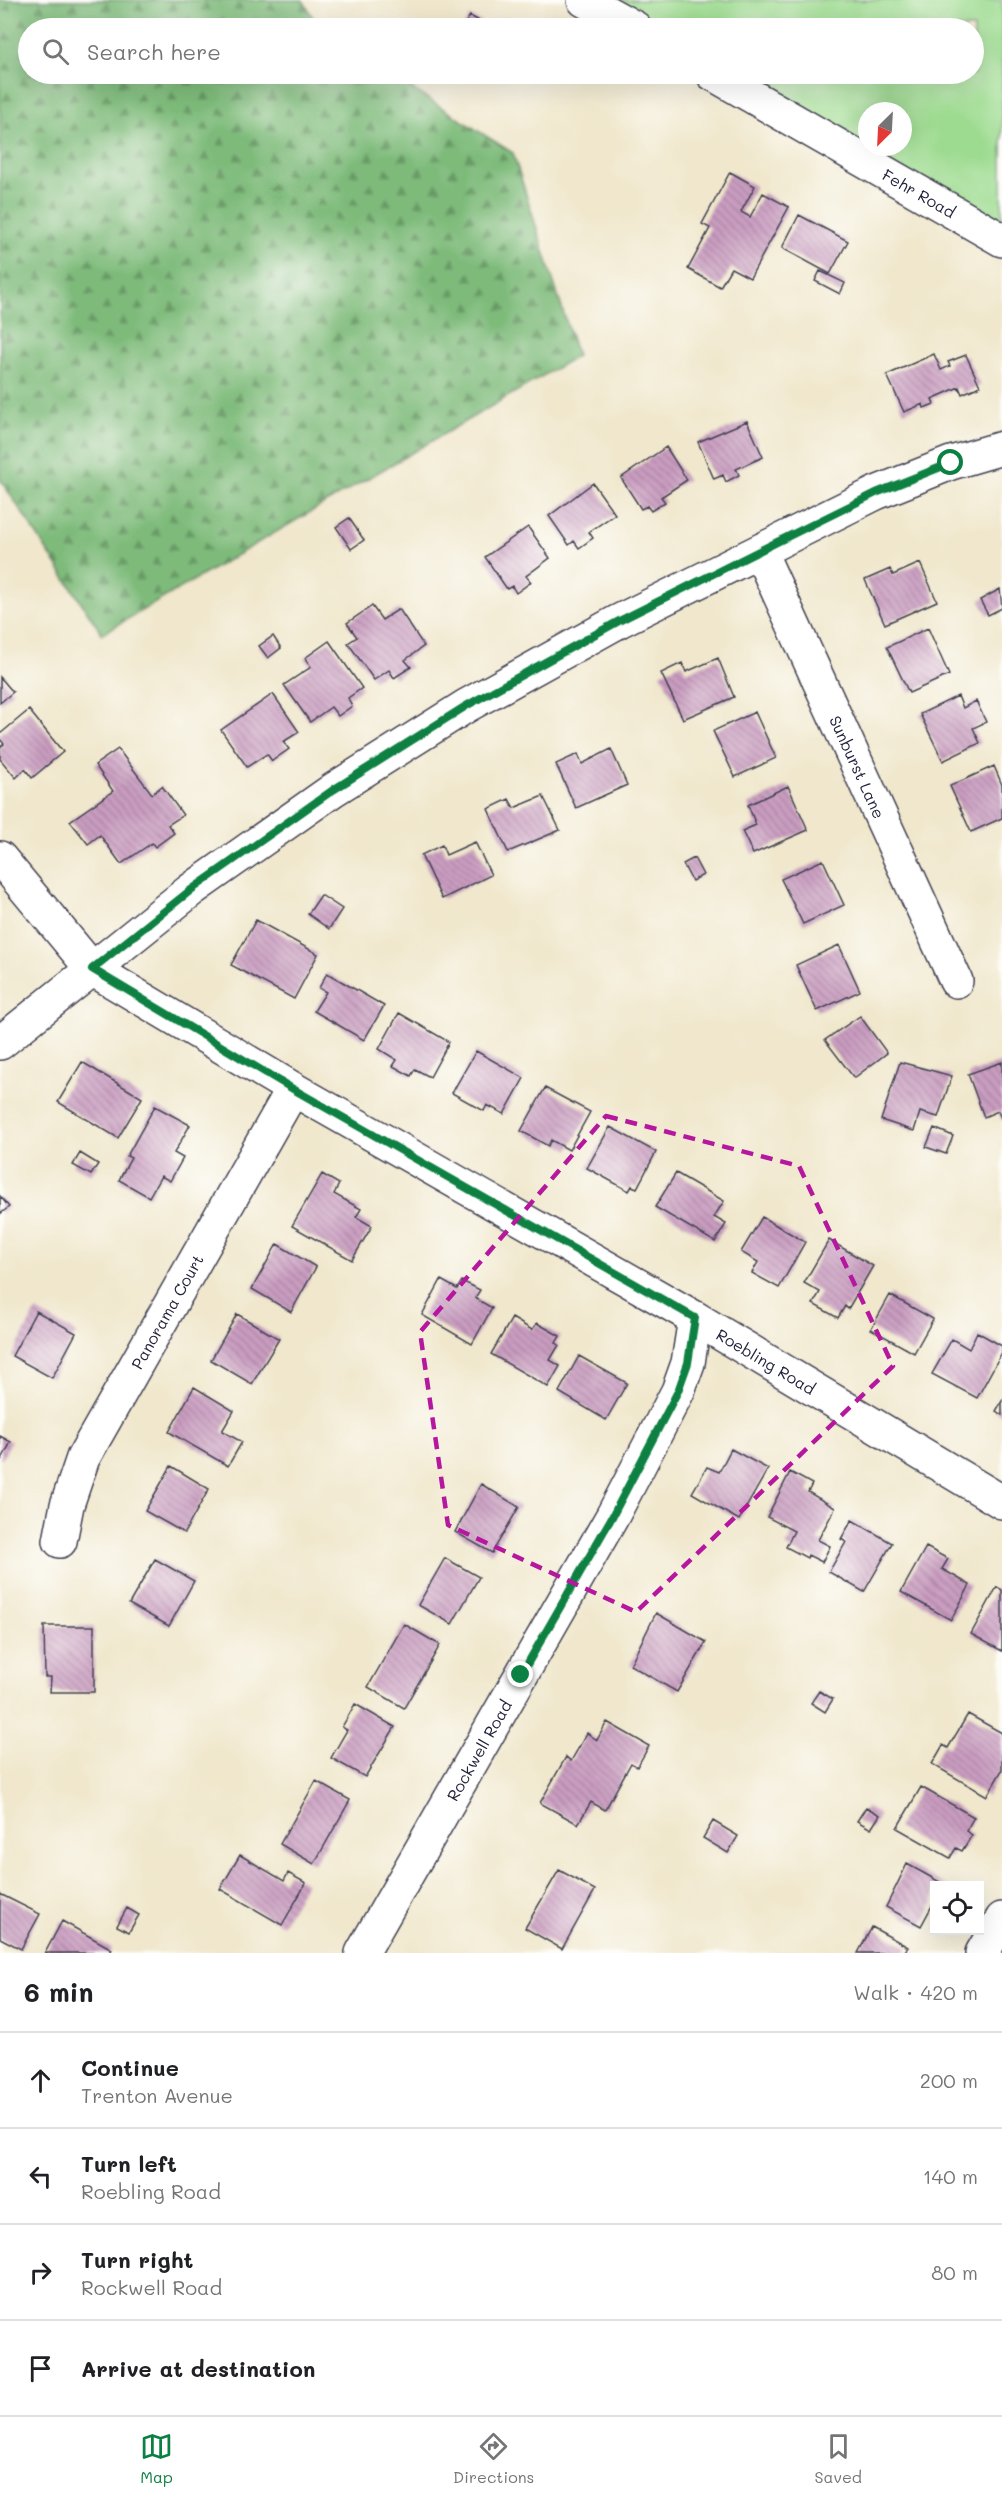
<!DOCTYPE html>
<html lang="en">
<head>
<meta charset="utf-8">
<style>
	:root { --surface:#fff; --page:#f2f2f2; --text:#202124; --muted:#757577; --line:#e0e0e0; --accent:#0b8043 }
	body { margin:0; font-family:Mali,sans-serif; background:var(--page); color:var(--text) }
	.controls { position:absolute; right:18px; bottom:18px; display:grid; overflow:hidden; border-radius:0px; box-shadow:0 6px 24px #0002 }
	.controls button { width:54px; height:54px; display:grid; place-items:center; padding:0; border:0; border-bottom:2px solid var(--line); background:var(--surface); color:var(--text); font:30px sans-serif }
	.compass { position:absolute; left:858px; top:102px; width:54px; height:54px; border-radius:50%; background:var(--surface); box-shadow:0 6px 24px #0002; rotate:204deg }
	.stop { position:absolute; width:18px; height:18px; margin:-14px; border:4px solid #0b8043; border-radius:50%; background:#fff }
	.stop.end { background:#0b8043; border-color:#fff; box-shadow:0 2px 6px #0008 }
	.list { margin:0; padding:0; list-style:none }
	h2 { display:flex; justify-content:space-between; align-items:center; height:78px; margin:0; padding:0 24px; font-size:26px }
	h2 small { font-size:20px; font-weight:400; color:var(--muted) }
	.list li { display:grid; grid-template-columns:39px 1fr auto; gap:18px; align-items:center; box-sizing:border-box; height:96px; padding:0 24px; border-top:2px solid var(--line) }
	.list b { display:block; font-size:22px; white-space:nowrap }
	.list p { margin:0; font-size:20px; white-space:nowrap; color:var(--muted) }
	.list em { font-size:20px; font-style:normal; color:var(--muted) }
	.icon { flex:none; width:33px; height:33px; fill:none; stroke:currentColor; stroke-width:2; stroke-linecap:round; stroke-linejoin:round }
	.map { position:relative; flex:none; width:1002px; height:1953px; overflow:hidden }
	.search { position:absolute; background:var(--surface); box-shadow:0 6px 24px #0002; left:18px; right:18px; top:18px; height:66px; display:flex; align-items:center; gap:15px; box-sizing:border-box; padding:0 21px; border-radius:33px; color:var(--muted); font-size:22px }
	.sheet { height:462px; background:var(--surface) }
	nav { display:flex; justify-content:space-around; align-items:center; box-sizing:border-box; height:84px; border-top:2px solid var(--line); background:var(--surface); font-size:16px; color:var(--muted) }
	nav a { display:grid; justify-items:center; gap:3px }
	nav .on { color:var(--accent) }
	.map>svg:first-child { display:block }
	.forest { fill:url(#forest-firs); stroke:#506e5a; stroke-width:1.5 }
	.green { fill:#9ddb90; stroke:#607e66; stroke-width:1.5; fill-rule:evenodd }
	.building { fill:url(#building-back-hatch) }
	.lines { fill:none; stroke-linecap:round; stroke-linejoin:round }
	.minor-casing { stroke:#414051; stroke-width:36 }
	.minor { stroke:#fff; stroke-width:33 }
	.route { stroke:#0b8043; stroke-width:8 }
	.marked { fill:none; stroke:#b5179e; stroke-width:4.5; stroke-dasharray:12 8; stroke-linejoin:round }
	.labels { text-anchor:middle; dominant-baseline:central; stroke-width:5; stroke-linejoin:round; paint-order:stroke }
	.street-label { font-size:16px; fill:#22223b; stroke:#fdfcf7 }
</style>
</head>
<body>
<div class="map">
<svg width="1002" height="1953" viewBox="0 0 1002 1953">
	<defs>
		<pattern id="forest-firs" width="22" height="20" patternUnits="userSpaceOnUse" patternTransform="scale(1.5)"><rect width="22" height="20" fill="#7ebb7a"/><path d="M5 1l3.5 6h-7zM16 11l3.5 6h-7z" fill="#679865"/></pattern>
		<pattern id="building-back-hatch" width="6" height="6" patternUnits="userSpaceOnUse" patternTransform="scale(1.5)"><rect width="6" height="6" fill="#ca9dc1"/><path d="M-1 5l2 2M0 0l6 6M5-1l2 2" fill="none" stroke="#a4809e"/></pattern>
	</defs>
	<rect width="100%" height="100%" fill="#fdfcf7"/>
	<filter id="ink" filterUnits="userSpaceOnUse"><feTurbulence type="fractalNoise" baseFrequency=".0167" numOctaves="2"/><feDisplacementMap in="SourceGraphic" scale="12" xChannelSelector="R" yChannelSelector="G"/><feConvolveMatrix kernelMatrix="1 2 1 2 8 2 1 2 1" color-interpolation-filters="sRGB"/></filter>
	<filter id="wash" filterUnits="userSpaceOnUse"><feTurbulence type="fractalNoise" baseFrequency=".008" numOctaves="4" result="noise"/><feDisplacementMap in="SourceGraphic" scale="24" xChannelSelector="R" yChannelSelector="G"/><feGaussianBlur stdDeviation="1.35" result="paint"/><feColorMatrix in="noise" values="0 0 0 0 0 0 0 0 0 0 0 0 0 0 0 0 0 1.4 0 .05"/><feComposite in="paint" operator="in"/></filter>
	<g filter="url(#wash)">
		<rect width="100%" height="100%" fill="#f0e7cc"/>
		<path class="forest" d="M0 0H303L319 28H28V74H389L513 153 577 356 102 634 0 479Z"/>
		<path class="green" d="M608 0H1002V239L713 74H974V28H635ZM867 111H903V147H867Z"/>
		<g id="blocks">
			<path class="building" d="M470 16 493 28H462Z
				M730 172 755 186 741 212 750 217 763 193 789 207 750 278 731 268 720 287 688 269 710 228 702 224Z
				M799 215 848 241 830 274 782 248Z
				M820 271 845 283 840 294 815 281Z
				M934 354 941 370 950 366 948 362 966 355 980 386 962 394 959 387 932 399 934 404 924 408 923 404 904 412 887 375Z
				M747 421 763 457 736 469 739 475 726 482 723 475 714 479 698 442Z
				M666 447 687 480 661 497 665 502 651 511 647 506 641 509 621 478Z
				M593 483 615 514 589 532 593 538 579 548 574 541 569 545 549 516Z
				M349 518 364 540 351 549 336 527Z
				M528 527 550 558 526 576 531 582 516 593 512 586 507 589 485 557Z
				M920 563 937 601 885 624 865 580 890 569 893 575Z
				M1000 589 1002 608 988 615 980 600Z
				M372 606 382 620 399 609 424 646 405 660 411 667 394 678 389 670 374 680 348 643 357 637 347 623Z
				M928 628 949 675 909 693 887 647Z
				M273 636 281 648 268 658 259 646Z
				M329 641 362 688 348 698 352 706 338 716 331 707 310 722 284 685 311 667 305 658Z
				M718 658 734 697 683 719 661 673 682 663 686 672Z
				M0 677 13 692 0 703Z
				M273 694 299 732 283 742 289 749 272 761 267 754 247 767 221 730Z
				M958 696 963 708 976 701 986 722 973 728 980 743 943 761 920 714Z
				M29 710 63 752 32 778 25 769 16 778 0 759V747L4 744 0 739V734Z
				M755 712 776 758 735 777 713 731Z
				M118 749 152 794 162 786 183 815 168 825 174 833 155 847 152 843 121 864 100 835 88 844 70 821 113 791 95 765Z
				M611 749 627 785 576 808 556 764 578 754 582 764Z
				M994 766 1002 785V818L971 832 950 786Z
				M788 786 808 830 753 854 742 831 756 825 748 805Z
				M543 796 560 830 508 852 488 809 509 799 514 808Z
				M475 842 491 875 442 899 421 855 442 845 446 855Z
				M694 858 703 875 692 881 683 864Z
				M823 860 844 905 803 924 781 879Z
				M321 895 342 909 329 929 308 914Z
				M256 920 318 954 294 999 231 965Z
				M839 945 860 991 817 1011 796 965Z
				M327 973 384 1006 364 1040 314 1011 326 992 319 988Z
				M399 1013 449 1042 430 1077 415 1069 411 1076 393 1066 397 1060 379 1049Z
				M860 1016 887 1053 854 1078 825 1040Z
				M476 1051 524 1078 504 1114 487 1105 484 1111 452 1093Z
				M82 1062 142 1098 118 1138 58 1102Z
				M900 1062 952 1076 938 1117 920 1112 914 1131 881 1120Z
				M1002 1062V1121L998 1111 984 1117 968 1074Z
				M545 1088 590 1112 569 1150 551 1140 548 1146 521 1131Z
				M155 1106 190 1125 174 1153 183 1158 170 1181 161 1176 149 1197 119 1180 131 1158 127 1156Z
				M610 1127 656 1152 637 1188 632 1186 629 1191 587 1168Z
				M934 1128 953 1136 946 1154 926 1147Z
				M80 1153 98 1164 91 1175 73 1165Z
				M676 1173 724 1201 714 1217 726 1224 715 1242 655 1207Z
				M322 1174 339 1184 334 1194 361 1209 356 1217 372 1226 352 1260 292 1226Z
				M0 1196 9 1207 0 1214Z
				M762 1217 805 1242 779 1288 752 1273 758 1262 741 1252Z
				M829 1240 873 1266 848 1309 845 1306 838 1318 813 1304 820 1292 804 1283Z
				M277 1244 316 1267 291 1312 252 1289Z
				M441 1280 457 1289 462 1281 480 1290 475 1298 492 1308 472 1344 422 1315Z
				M890 1295 933 1319 914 1353 871 1329Z
				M36 1311 76 1333 52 1378 12 1356Z
				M237 1314 279 1339 252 1384 211 1360Z
				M512 1318 532 1330 537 1323 560 1336 556 1343 559 1345 550 1360 560 1366 548 1387 491 1354Z
				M977 1332 1002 1346V1352L977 1398 932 1374 952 1339 969 1349Z
				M579 1356 627 1383 606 1420 559 1392Z
				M194 1387 234 1411 222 1431 242 1442 228 1466 169 1432Z
				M1002 1401V1415L996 1411Z
				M0 1436 11 1442 2 1459 0 1458Z
				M731 1449 768 1469 739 1520 692 1493 707 1467 719 1472Z
				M171 1466 209 1489 184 1533 145 1511Z
				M790 1472 812 1484 808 1492 835 1508 818 1540 830 1546 822 1562 808 1555 807 1558 786 1547 794 1531 767 1517Z
				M481 1484 519 1507 492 1553 455 1532Z
				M852 1520 892 1543 864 1592 829 1572 846 1542 841 1539Z
				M926 1547 948 1559 942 1569 970 1585 951 1620 901 1592Z
				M445 1558 479 1577 452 1624 418 1605Z
				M155 1559 194 1581 169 1626 129 1604Z
				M997 1587 1002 1590V1651L971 1634Z
				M656 1613 706 1642 677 1692 630 1665Z
				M404 1624 440 1645 404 1708 368 1687Z
				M44 1626H94V1692H50L51 1677H45Z
				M819 1691 833 1699 825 1712 811 1703Z
				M355 1704 395 1727 365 1777 331 1758 347 1730 342 1727Z
				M968 1714 1002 1733V1770L987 1796 932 1764 943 1745 948 1748Z
				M607 1722 649 1746 637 1767 631 1763 605 1810 591 1802 578 1824 540 1803 566 1757 571 1761 587 1733 597 1740Z
				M316 1781 350 1800 314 1864 280 1844Z
				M921 1787 974 1817 966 1831 972 1835 962 1851 956 1848 950 1858 897 1828Z
				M866 1807 880 1815 871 1829 857 1821Z
				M713 1821 738 1836 728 1853 703 1838Z
				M240 1855 284 1881 288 1873 306 1883 282 1925 220 1889Z
				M907 1864 947 1886H934V1902L921 1926 886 1907Z
				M559 1870 595 1890 562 1949 525 1928Z
				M0 1894 40 1914 21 1949 0 1938Z
				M127 1908 139 1915 129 1932 117 1926Z
				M62 1921 112 1949 110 1953H45Z
				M872 1927 908 1947 904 1953H858Z"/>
		</g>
	</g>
	<g filter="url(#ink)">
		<use href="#blocks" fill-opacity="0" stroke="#414051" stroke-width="1.5"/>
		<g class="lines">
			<defs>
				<g id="minor">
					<path d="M584 0 635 28"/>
					<path id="s1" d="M713 74 1002 240"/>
					<path id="s2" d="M760 552 956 981"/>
					<path id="s3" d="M0 858 92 969 293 1089 695 1318 1002 1502"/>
					<path d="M0 1043 191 890 333 790 466 706 619 621 876 493 951 463 1002 448"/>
					<path id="s4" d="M60 1541 67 1505 83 1458 293 1089"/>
					<path id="s5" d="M362 1953 612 1517 678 1391 688 1363 695 1318"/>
					<path d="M982 1953 1002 1919"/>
				</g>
			</defs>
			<use href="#minor" class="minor-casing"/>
			<use href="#minor" class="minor"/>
		</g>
	</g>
	<g class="lines" filter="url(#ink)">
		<path class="route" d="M521 1675 612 1517 678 1391 688 1363 695 1318 293 1089 92 969 191 890 333 790 466 706 619 621 789 536 876 493 951 463"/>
	</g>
	<path class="marked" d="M606 1116 799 1166 893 1366 636 1612 448 1525 420 1332Z"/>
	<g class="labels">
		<g class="street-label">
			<text stroke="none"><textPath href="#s1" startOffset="238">Fehr Road</textPath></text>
			<text stroke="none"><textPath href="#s2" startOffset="236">Sunburst Lane</textPath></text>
			<text stroke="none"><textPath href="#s4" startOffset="255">Panorama Court</textPath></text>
			<text stroke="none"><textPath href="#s3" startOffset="924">Roebling Road</textPath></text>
			<text stroke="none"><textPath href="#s5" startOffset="234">Rockwell Road</textPath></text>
		</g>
	</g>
</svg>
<div class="controls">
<button><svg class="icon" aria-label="locate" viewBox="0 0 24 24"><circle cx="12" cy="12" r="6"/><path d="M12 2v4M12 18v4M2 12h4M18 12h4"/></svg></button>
</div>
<svg class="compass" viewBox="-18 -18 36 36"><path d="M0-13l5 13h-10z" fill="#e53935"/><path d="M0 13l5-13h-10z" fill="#757577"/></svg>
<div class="stop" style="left:951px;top:463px"></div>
<div class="stop end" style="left:521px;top:1675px"></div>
<div class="search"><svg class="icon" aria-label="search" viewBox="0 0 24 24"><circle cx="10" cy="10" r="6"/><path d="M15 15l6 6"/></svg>Search here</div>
</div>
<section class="sheet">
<h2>6 min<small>Walk · 420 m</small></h2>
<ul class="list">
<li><svg class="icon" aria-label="ahead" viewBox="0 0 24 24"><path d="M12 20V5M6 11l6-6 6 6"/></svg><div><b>Continue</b><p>Trenton Avenue</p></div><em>200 m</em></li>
<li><svg class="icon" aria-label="left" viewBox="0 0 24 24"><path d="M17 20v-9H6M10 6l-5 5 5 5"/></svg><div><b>Turn left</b><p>Roebling Road</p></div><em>140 m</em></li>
<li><svg class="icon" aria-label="right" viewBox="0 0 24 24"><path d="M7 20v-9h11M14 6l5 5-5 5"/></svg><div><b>Turn right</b><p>Rockwell Road</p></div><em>80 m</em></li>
<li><svg class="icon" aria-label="arrive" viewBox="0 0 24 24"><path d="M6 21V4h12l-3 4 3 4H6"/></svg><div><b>Arrive at destination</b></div></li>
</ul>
</section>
<nav>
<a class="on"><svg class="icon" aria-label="map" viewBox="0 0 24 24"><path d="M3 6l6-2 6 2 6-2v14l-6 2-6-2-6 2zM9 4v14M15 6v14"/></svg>Map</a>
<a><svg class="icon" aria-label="directions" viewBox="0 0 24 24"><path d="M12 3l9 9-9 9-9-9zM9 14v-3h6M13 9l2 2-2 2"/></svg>Directions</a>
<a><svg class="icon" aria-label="saved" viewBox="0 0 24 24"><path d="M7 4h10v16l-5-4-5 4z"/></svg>Saved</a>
</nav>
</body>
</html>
